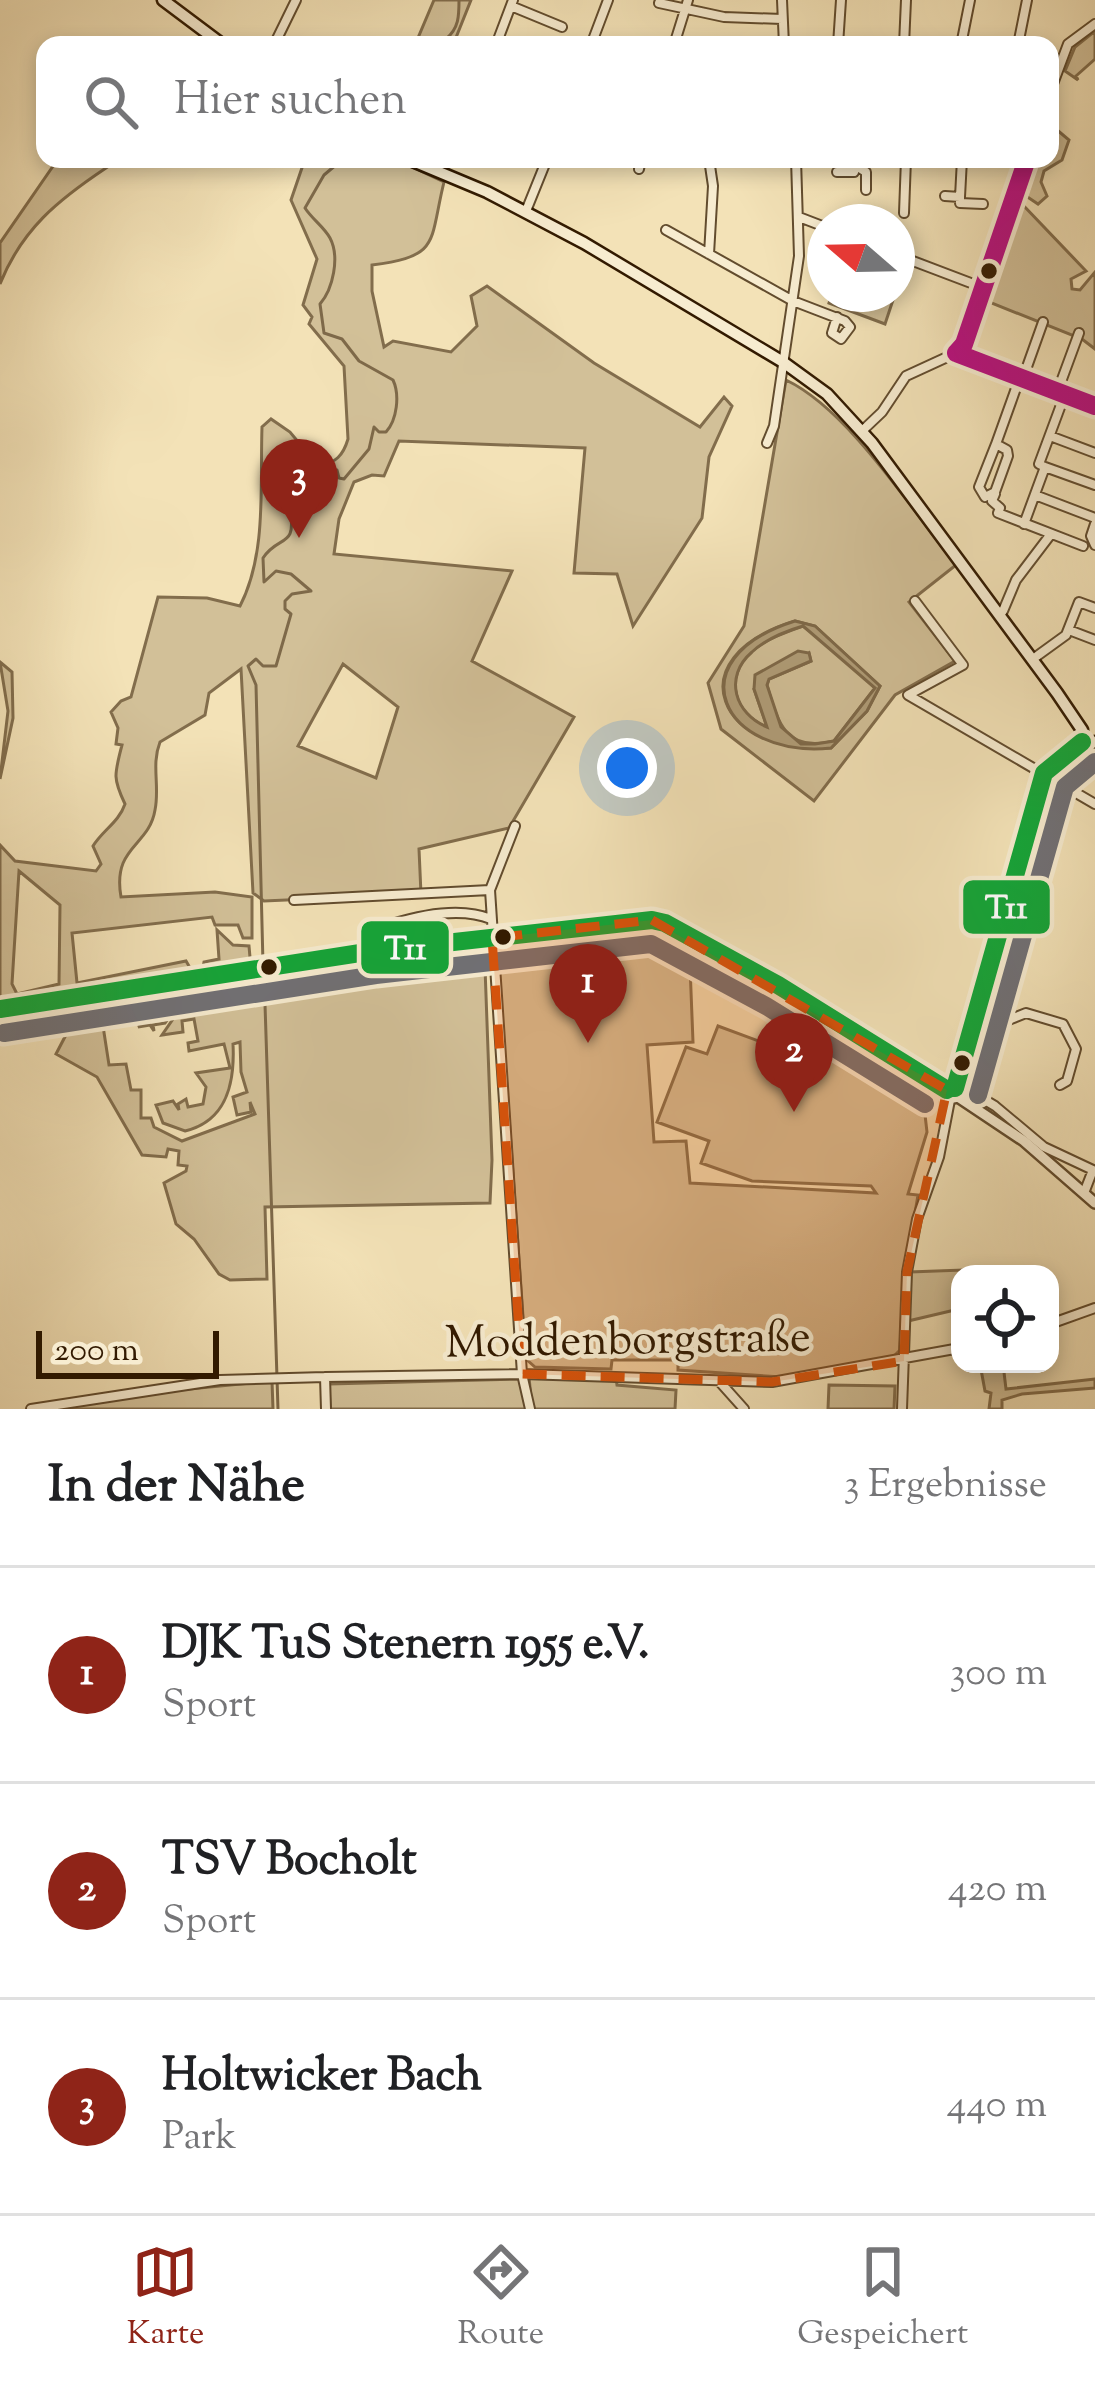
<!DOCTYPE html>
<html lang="de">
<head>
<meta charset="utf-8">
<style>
	:root { --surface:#fff; --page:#f6f6f6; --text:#202124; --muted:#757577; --line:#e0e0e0; --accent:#8f2418 }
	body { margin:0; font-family:"Sorts Mill Goudy",serif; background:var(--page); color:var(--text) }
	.controls { position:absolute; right:36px; bottom:36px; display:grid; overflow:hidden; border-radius:24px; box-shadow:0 6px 18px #0003 }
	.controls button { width:108px; height:108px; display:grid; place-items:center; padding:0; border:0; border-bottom:3px solid var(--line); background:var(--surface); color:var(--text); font:60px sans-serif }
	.compass { position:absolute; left:807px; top:204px; width:108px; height:108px; border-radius:50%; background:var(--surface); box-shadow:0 6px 18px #0003; rotate:290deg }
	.scale { position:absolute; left:36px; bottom:30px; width:183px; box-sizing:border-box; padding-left:12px; border:6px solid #321a00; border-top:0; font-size:33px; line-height:42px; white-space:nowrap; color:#321a00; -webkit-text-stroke:9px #f7ecd0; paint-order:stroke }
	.you { position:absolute; left:627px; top:768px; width:42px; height:42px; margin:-30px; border:9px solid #fff; border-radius:50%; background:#1a73e8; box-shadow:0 0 0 18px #1a73e833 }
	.badge { display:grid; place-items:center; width:78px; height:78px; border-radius:50%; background:var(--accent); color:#fff; font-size:39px; font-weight:700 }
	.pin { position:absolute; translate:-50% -99px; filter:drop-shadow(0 3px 6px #0008) }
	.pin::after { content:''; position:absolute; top:63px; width:42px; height:36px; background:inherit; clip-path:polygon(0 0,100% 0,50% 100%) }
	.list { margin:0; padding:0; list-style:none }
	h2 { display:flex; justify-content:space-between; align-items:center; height:156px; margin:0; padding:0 48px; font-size:51px }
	h2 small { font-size:39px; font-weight:400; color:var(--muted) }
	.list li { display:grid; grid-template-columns:78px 1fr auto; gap:36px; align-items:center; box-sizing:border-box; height:216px; padding:0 48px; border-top:3px solid var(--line) }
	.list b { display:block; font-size:45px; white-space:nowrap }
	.list p { margin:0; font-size:39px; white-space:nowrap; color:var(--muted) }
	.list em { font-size:39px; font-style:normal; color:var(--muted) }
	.icon { flex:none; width:66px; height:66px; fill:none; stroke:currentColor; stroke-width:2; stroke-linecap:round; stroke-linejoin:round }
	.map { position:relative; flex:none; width:1095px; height:1409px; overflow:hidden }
	.search { position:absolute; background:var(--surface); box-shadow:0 6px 18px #0003; left:36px; right:36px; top:36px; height:132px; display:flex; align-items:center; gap:30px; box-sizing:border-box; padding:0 42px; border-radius:24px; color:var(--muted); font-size:45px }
	.sheet { height:804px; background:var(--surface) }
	nav { display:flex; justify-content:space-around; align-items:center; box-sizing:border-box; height:168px; border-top:3px solid var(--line); background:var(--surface); font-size:33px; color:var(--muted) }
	nav a { display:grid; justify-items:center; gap:6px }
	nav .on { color:var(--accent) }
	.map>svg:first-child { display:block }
	.green { fill:#d2c098; stroke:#826d4c; stroke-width:3; fill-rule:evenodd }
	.water { fill:#b19e79; stroke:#7e6949; stroke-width:3; fill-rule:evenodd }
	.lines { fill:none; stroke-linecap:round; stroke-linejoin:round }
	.stream { stroke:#7e6949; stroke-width:3 }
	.minor-casing { stroke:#624c2e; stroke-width:12 }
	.tertiary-casing { stroke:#624c2e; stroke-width:14 }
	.secondary-casing { stroke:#321a00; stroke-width:15 }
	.minor { stroke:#f7ecd0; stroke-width:8 }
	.tertiary { stroke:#f7ecd0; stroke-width:9 }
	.secondary { stroke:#f7ecd0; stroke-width:10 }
	.bus-1-casing { stroke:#f7ecd0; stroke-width:27 }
	.bus-2-casing { stroke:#f7ecd0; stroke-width:27 }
	.bus-3-casing { stroke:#f7ecd0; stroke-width:27 }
	.bus-1 { stroke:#13a538; stroke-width:18 }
	.bus-2 { stroke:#707075; stroke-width:18 }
	.bus-3 { stroke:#b80e80; stroke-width:18 }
	.marked { fill:#d6530b; fill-opacity:0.2; stroke:#d6530b; stroke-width:9; stroke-dasharray:24 15; stroke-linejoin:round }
	.bus-dot { fill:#321a00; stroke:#f7ecd0; stroke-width:4.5 }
	.labels { text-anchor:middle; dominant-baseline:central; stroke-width:9; stroke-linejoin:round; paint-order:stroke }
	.street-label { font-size:45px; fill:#321a00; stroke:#f7ecd0 }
	.line-badge { stroke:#f7ecd0; stroke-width:4.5 }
	.badge-label { font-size:33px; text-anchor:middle; font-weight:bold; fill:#fff }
</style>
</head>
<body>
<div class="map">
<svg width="1095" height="1409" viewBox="0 0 1095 1409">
	<rect width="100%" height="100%" fill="#f3e2b7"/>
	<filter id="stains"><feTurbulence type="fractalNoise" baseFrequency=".00167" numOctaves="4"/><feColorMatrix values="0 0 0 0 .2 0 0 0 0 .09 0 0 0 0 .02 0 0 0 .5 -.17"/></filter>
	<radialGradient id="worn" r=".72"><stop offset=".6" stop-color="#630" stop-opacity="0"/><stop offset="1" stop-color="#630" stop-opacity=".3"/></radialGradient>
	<path class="green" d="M434 0H471L453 45H415Z
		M1095 31V59L1076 76 1078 80 1065 71 1075 47Z
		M1050 124 1069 140 1062 160 1044 171 1041 182 1047 196 1038 204 1023 194 1035 159H1050Z
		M58 159H94L106 168C58 200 22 229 0 284V243Z
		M305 159H395L444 182C429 243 441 256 372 265V291L384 347 393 341 451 352 477 326 471 296 487 286 594 363 700 427 724 397 732 406 709 457 702 518 633 626 617 574 574 573 585 448 399 441 384 476 372 475 354 482 339 519 334 554 512 571 472 661 574 717 509 828 419 849 421 894 264 901 253 893 241 669 209 693 205 715 160 742C151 765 160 786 155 810 149 847 112 846 121 897L215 892 252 897V938H243L238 925H215L212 917 72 933 77 983 186 961 193 973H202L204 962 219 959 217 930 233 945 249 946 252 980 157 993 138 1002 0 1020V845L15 861 96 871 101 864 93 846C103 830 119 822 125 804 113 779 114 775 122 745L116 744 118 728 111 712 121 701 131 697 158 597 207 598 240 606C267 554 260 485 262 427L271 419 290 432 319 467C336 462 343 456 348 439L344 366 309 324 312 317 303 305 317 259 291 200ZM343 664 398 707 376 778 298 746ZM19 871 60 905 59 984 17 994 12 984Z
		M1022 204 1086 271 1071 279 1072 289 1080 290 1095 272V349L1082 339 984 300 1017 210Z
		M832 294H895L885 324 829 303Z
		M786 380C849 410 911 509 956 565L909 602 955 661 895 695 814 801 721 729 708 683 744 626ZM795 621 815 626 880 686 867 711 831 748C719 756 674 658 795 621Z
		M803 626 836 651 875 688 834 741C786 753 778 724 767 685L769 679 811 661 809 653 754 689 767 727C735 715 723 678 751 652 764 640 786 632 803 626Z
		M0 662 12 672 13 718 0 779 8 711Z
		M627 931H657L696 950 690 966 693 1042 647 1045 654 1142 686 1141 690 1183 876 1193 871 1186 752 1181 701 1163 709 1141 657 1122 686 1047 707 1054 718 1026 783 1050 796 1019 831 1032 859 1049V1065L924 1106 927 1132 908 1194 918 1195 903 1285 900 1350 892 1358 782 1377 678 1370V1360H612L611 1369 535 1367 526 1359 497 946Z
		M484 940 492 1160 490 1203 265 1207 267 1279 230 1280 219 1274 194 1239 176 1224 164 1183 186 1171 187 1166 178 1165 179 1151 168 1149 166 1157 142 1155 97 1077 56 1054 68 1031 103 1026 109 1065 126 1064 131 1090H141V1118H151L154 1127 182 1141 255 1114 250 1102 251 1112 237 1115 233 1097 247 1092 241 1072 240 1042 233 1044C235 1083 227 1121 185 1131L163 1123 156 1105 173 1101 179 1110 178 1104 186 1099 188 1107 203 1104 206 1087 196 1073 230 1068 224 1044 189 1051 188 1043 198 1041 194 1019 182 1021 183 1032 162 1035 182 1006 235 999V992L241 991 248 983 253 984 255 998 267 971Z
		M182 1000 165 1023 153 1025 154 1031 150 1025 138 1027 145 1023 143 1015 132 1020V1012L146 1002 149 1011 174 1007 173 1001Z
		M963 1270 959 1309 908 1321 910 1272Z
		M980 1364H1003L1006 1389 1095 1379V1388L1022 1394 1002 1400V1409H989L991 1393 985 1391Z
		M529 1377 616 1378 617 1385 676 1390 675 1409H532Z
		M519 1379 527 1409H330L329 1384Z
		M272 1381 273 1409H58L148 1393Z
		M829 1385 895 1386 894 1409H828Z"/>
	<path class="water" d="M795 621 815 626 880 686 867 711 831 748C722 759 674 659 795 621ZM803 626 875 688 834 741 815 744H801L781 727 767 685 769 679 811 661 809 653 798 651 755 675 754 689 767 727C735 714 723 677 752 652 765 640 786 631 803 626Z"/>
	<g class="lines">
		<path class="stream" d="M417 45 419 39H446C459 28 459 16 459 0
			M263 964 256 685 248 666 256 659 263 666H276L291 614 285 609V601L292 594 311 591 291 574 276 571 264 582 263 558C279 534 297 549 290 510L331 470H337L339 478 344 479 369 449 374 427 379 432H386C397 420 400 395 393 380L359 361 342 339 324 333 320 304C333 289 340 257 330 238 324 227 312 219 305 208L324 175 343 159
			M264 973 278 1409"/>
		<defs>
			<path id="minor" d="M782 0 784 45
				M659 3 724 17 782 19
				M511 6 562 27
				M274 45 296 0
				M496 45 513 0
				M591 45 608 0
				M674 45 688 0
				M838 45 841 0
				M904 45 906 0
				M961 45 970 0
				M1018 45 1027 0
				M1050 92 1068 44 1095 24
				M709 159 713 186 709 254
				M858 167 866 172V190
				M639 169 641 159
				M837 172H854L858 159
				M945 196 960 197 962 159
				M960 197V203L983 204
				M526 211 547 159
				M904 213 906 159
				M799 217 825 227
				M666 230 793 301 845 321 850 327 841 339 832 333 837 317
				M897 235 905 242 900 256
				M897 255 984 288
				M956 353 964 344 1027 159
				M1023 378 1043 322
				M1058 390 1079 333
				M862 431 882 412 906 376 956 353 1095 406
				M1050 436 1095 453
				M767 443 774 426 799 256 796 159
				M996 444 1007 450 1008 456 995 492 985 497 979 487Z
				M996 444 1020 377
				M1045 467 1095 485
				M995 494 992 501 1000 508 998 513 1083 546
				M1035 495 1095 518
				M1024 524 1045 467 1039 464 1065 394
				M1095 524 1091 536 1095 545
				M915 601 963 665 908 695 1095 804
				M1003 611 1016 580 1051 534
				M1069 630 1095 640
				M1037 656 1066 635 1079 602 1095 608
				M515 826 490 890 522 1374 530 1409
				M294 900 490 890
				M392 924C421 915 462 907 491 919
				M978 1016 1006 1021 1026 1013 1063 1024 1076 1049 1067 1081 1060 1085
				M955 1088 1044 773 1082 742
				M968 1090 995 1106 1044 1147 1093 1170 1084 1193
				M1050 1324 1095 1308
				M719 1381 744 1409
				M31 1409 220 1380 325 1377
				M326 1409 325 1377 522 1374 772 1382 960 1348
				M902 1409 907 1272 917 1219 939 1157 950 1100"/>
			<path id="tertiary" d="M0 1009 373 951 652 920 691 935 778 985 947 1090 957 1089 958 1097 948 1099 947 1090
				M958 1097 1024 1141 1095 1203"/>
			<path id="secondary" d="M163 0 223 45
				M408 159 487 192 584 243 783 362 827 394 872 443 1057 693 1082 730V742L1087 745 1095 742"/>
		</defs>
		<use href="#minor" class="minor-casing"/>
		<use href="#tertiary" class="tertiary-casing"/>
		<use href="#secondary" class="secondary-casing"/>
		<use href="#minor" class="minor"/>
		<use href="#tertiary" class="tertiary"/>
		<use href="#secondary" class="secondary"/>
		<defs>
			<path id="bus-1" d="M0 1009 373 951 652 920 665 923 778 985 947 1090
				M955 1088 1044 773 1082 742"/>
			<path id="bus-2" d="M4 1033 376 975 651 944 766 1006 925 1104
				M978 1095 1065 787 1095 762"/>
			<path id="bus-3" d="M956 353 964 344 1027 159
				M956 353 1095 406"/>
		</defs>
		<use href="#bus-1" class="bus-1-casing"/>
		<use href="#bus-2" class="bus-2-casing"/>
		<use href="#bus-3" class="bus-3-casing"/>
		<use href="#bus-1" class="bus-1"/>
		<use href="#bus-2" class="bus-2"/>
		<use href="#bus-3" class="bus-3"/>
	</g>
	<path class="marked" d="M652 920 947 1090 907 1272 904 1361 772 1382 522 1374 492 938Z"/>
	<g class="bus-dot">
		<circle cx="989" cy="271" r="10"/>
		<circle cx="503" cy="937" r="10"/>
		<circle cx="269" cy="967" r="10"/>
		<circle cx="962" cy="1063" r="10"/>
	</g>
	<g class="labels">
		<g class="street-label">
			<text transform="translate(628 1343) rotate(-1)">Moddenborgstraße</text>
		</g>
	</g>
	<g class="line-badge">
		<rect x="961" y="878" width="91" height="58" rx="12" fill="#13a538"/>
		<rect x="359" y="919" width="92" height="57" rx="12" fill="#13a538"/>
	</g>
	<g class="badge-label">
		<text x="1006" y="918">T11</text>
		<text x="405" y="959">T11</text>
	</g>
	<rect width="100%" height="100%" filter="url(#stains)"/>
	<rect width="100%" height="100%" fill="url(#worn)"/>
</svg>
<div class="controls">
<button><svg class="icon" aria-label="locate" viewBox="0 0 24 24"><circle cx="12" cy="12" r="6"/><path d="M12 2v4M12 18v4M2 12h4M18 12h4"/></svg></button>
</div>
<svg class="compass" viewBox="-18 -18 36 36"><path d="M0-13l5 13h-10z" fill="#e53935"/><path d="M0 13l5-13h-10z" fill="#757577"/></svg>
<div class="scale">200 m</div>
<div class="you"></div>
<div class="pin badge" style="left:588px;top:1043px">1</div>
<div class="pin badge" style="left:794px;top:1112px">2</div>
<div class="pin badge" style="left:299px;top:538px">3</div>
<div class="search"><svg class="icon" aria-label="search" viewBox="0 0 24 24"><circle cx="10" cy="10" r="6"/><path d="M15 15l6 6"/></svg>Hier suchen</div>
</div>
<section class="sheet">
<h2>In der Nähe<small>3 Ergebnisse</small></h2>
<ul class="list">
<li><span class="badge">1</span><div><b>DJK TuS Stenern 1955 e.V.</b><p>Sport</p></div><em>300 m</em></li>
<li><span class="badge">2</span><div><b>TSV Bocholt</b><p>Sport</p></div><em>420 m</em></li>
<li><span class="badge">3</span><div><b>Holtwicker Bach</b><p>Park</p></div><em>440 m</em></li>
</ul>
</section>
<nav>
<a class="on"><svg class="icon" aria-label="map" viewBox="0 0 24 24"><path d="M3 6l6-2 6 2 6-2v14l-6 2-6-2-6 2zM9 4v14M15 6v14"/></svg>Karte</a>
<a><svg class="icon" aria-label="directions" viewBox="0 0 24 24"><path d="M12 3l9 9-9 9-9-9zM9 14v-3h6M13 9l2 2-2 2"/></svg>Route</a>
<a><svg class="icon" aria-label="saved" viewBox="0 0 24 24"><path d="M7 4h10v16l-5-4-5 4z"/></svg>Gespeichert</a>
</nav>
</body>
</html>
